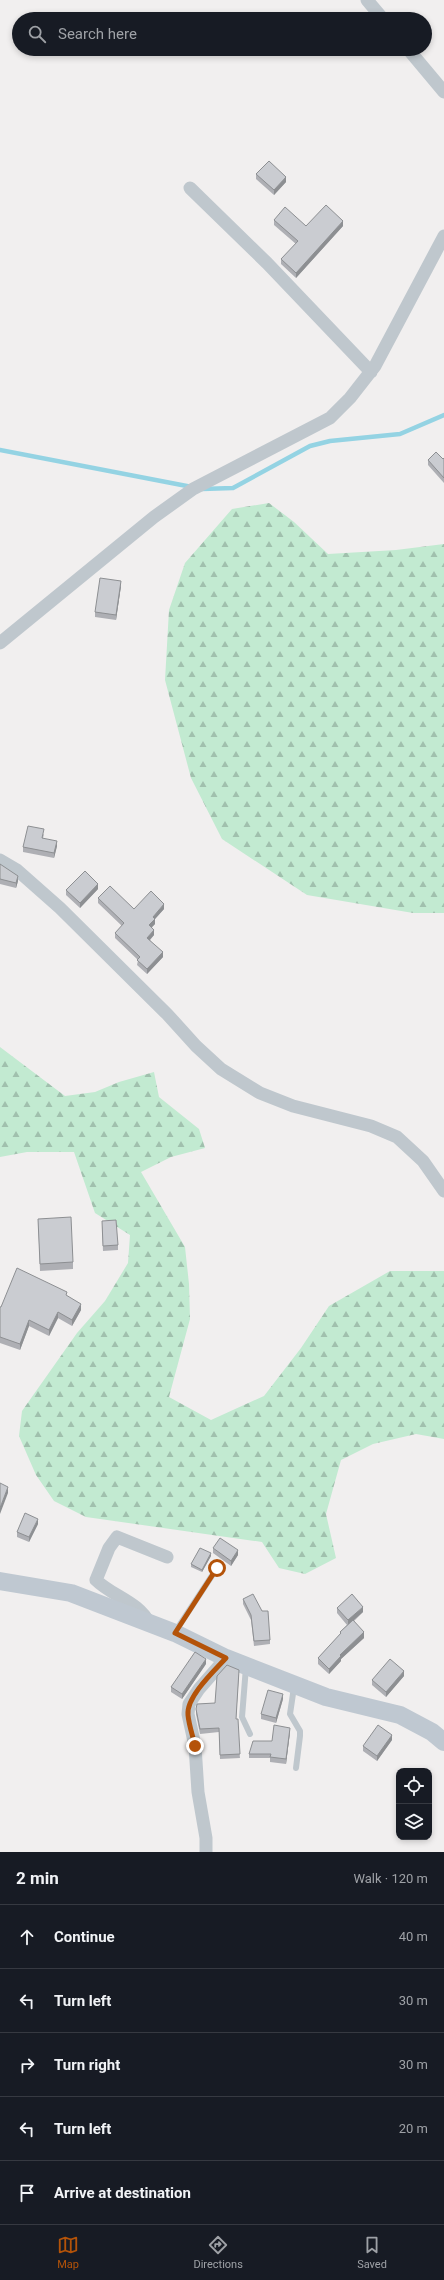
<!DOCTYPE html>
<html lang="en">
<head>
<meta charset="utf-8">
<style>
	:root { --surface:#171b24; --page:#20242c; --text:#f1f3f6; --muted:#9ea1a6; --line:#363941; --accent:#b45309 }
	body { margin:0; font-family:Roboto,sans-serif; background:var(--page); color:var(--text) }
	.controls { position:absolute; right:12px; bottom:12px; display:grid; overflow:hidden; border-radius:8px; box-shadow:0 2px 6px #0003 }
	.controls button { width:36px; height:36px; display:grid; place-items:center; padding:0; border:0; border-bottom:1px solid var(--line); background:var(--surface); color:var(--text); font:20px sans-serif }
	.stop { position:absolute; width:12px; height:12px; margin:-9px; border:3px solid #b45309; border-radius:50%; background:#fff }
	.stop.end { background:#b45309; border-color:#fff; box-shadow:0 1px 4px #0008 }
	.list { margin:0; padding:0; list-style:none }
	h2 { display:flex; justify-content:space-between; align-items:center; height:52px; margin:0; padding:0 16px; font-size:17px }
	h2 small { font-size:13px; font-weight:400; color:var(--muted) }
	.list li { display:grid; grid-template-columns:26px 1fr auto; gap:12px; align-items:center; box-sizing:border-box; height:64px; padding:0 16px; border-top:1px solid var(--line) }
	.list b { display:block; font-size:15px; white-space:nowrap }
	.list em { font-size:13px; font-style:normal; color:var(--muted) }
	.icon { flex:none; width:22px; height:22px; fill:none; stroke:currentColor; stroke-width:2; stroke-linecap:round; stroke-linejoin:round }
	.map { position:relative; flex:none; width:444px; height:1852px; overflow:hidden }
	.search { position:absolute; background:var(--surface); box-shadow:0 2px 6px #0003; left:12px; right:12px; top:12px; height:44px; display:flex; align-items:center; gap:10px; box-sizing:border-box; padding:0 14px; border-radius:22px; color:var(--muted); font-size:15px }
	.sheet { height:372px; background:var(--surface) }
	nav { display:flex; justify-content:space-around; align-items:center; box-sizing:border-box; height:56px; border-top:1px solid var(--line); background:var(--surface); font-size:11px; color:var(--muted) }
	nav a { display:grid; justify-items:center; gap:2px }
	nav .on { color:var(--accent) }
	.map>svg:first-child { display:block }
	.forest { fill:url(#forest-firs) }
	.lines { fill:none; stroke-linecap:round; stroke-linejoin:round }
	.stream { stroke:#94d3e3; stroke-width:4.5 }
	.lane { stroke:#bfc7cd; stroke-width:6 }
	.street { stroke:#bfc7cd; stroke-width:13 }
	.secondary { stroke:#bfc8d1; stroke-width:18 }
	.wall { fill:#aeafb4 }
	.shaded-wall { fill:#8d8f92 }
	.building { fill:#caccd1; stroke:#8d8f92 }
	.route { stroke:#b45309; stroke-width:5 }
</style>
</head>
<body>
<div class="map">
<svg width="444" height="1852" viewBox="0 0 444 1852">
	<defs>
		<pattern id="forest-firs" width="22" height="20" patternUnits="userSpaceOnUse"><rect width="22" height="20" fill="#c2ead1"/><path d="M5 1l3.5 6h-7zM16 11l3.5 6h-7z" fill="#a0c0ad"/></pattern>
	</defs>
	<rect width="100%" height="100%" fill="#f1efef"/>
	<path class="forest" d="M269 503 294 522 328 554 396 550 444 544V913H413L307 895 222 839 191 778 165 680 169 610 185 563 232 509Z
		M0 1047 65 1096 95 1092 119 1082 154 1072 159 1097 199 1129 205 1148 171 1157 141 1172 185 1247 189 1284 190 1319 169 1397 211 1420 264 1396 301 1348 329 1306 390 1271H444V1439L416 1434 373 1444 341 1460 326 1514 336 1558 305 1574 279 1568 262 1542 86 1517 54 1501 36 1475 19 1436 22 1411 77 1333 105 1301 128 1263 130 1235 95 1213 74 1152H27L0 1157Z"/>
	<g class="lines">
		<path class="stream" d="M0 450 192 487
			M202 489 233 488 310 446 330 441 400 434 444 415"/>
		<path class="lane" d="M175 1632 217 1568
			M246 1667 242 1717 250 1734
			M294 1687 290 1714 300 1731V1736L296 1768"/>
		<path class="street" d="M367 0 383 19
			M408 49 444 92
			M190 188 267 263 371 372
			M0 643 154 517 193 489 330 418 350 398 375 366 444 236
			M0 860 17 870 60 908 167 1014 196 1046 221 1069 260 1093 293 1106 371 1126 397 1137 423 1161 444 1191
			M149 1623C139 1602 112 1596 96 1580L109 1548 117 1537 167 1557
			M206 1852V1838L198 1792 195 1746 188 1714 189 1704 199 1689 226 1658"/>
		<path class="secondary" d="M0 1581 71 1593 175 1633 226 1658 326 1697 400 1715 432 1732 444 1742"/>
	</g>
	<path class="wall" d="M256 174 286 182 274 195 256 179Z
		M274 220 306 226H343L296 278 281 264V259L296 244 274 225Z
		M444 458V483L428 465V460L443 459Z
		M121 586 116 620 95 617V612Z
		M44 834 43 838 57 846 54 858 23 852V847Z
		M0 864 18 881 16 888 0 884Z
		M98 889 80 908 66 895V890Z
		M98 898 134 909H164L155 919V924L152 927 154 935 150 940 163 957 147 974 137 965 138 960 115 938V933L122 926 98 903Z
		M38 1219 73 1262V1269L40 1271Z
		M102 1226 118 1245V1250L103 1251Z
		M67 1296 81 1310 72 1326 58 1318 49 1336 29 1326 20 1350 0 1343V1307Z
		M38 1524 29 1542 17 1537V1532Z
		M213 1548 238 1555 231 1566 213 1553Z
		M211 1556 202 1572 191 1567V1564Z
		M243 1599 270 1640V1644L254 1646 251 1620 243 1604Z
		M337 1608 363 1612 354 1621 364 1638 341 1659V1661L329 1674 318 1664V1658L340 1635V1632L347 1625 337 1613Z
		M206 1664 182 1699 171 1692V1687Z
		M239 1674 236 1719 240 1758 220 1759 219 1732 200 1734 196 1714V1709L215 1703Z
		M404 1676 386 1697 372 1685V1680Z
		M283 1699 276 1723 261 1719V1714Z
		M290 1732 286 1764 270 1762V1758H249V1754Z
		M392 1740 377 1761 363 1751V1746Z"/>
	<path class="shaded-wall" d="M286 177V182L274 195V190Z
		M343 221V226L296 278V273Z
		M121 581V586L116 620V615Z
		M57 841V846L54 858V853Z
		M18 876V881L16 888V883Z
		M98 884V889L80 908V903Z
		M164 904V909L155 919V924L149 930V925L153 917Z
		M154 930V935L147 943V938Z
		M163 952V957L147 974V969Z
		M81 1304V1310L72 1326V1320Z
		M58 1312V1318L49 1336V1330Z
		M29 1320V1326L20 1350V1344Z
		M8 1487V1493L0 1514V1508Z
		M38 1519V1524L29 1542V1537Z
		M238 1550V1555L231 1566V1561Z
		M211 1553V1556L202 1572V1570Z
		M363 1607V1612L348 1625V1620Z
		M364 1632V1638L341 1659V1661L329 1674V1669L340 1655Z
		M206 1659V1664L182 1699V1694Z
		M404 1671V1676L386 1697V1692Z
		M283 1694V1699L276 1723V1718Z
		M290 1728V1732L286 1764V1759Z
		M392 1735V1740L377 1761V1756Z"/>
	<path class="building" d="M269 161 286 177 274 190 256 174Z
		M326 205 343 221 296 273 281 259 298 241 274 220 285 207 306 226Z
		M436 452 443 459 444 458V478L428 460Z
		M100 578 121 581 116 615 95 612Z
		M28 826 44 829 42 838 57 841 54 853 23 847Z
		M0 864 18 876 16 883 0 879Z
		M85 871 98 884 80 903 66 890Z
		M110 886 134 909 151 891 164 904 153 917 155 919 149 925 154 930 147 938 163 952 147 969 137 960 140 957 115 933 124 923 98 898Z
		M71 1217 73 1262 40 1264 38 1219Z
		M116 1220 118 1245 103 1246 102 1221Z
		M17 1268 67 1292 66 1295 81 1304 72 1320 58 1312 49 1330 29 1320 20 1344 0 1337V1307H1Z
		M0 1483 8 1487 0 1508Z
		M25 1513 38 1519 29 1537 17 1532Z
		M220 1538 238 1550 231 1561 213 1548Z
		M200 1548 211 1553 202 1570 191 1564Z
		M253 1594 262 1611H268L270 1640 254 1641 251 1615 243 1599Z
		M352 1594 363 1607 348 1620 337 1608Z
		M353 1620 364 1632 340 1655 341 1656 329 1669 318 1658 341 1633 340 1632Z
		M195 1652 206 1659 182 1694 171 1687Z
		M390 1659 404 1671 386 1692 372 1680Z
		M227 1665 239 1670 236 1719H238L240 1754 220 1755 219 1728 200 1729 196 1709 197 1704 215 1703 217 1676Z
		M268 1690 283 1694 276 1718 261 1714Z
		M274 1725 290 1728 286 1759 270 1757 271 1754H249L253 1741H272Z
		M378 1725 392 1735 377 1756 363 1746Z"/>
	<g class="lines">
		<path class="route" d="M195 1746C193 1736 189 1726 188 1715 186 1697 214 1671 226 1658L175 1633 217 1568"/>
	</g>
</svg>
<div class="controls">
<button><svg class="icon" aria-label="locate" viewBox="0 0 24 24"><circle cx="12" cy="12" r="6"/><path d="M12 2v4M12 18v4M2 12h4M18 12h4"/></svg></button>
<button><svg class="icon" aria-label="layers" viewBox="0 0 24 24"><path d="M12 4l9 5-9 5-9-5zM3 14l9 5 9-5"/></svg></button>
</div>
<div class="stop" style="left:217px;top:1568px"></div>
<div class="stop end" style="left:195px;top:1746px"></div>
<div class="search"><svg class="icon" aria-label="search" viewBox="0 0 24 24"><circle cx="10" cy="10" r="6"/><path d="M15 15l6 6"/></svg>Search here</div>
</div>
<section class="sheet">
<h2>2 min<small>Walk · 120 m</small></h2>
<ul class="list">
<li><svg class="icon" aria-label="ahead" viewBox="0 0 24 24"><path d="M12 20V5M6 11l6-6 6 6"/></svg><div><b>Continue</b></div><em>40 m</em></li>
<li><svg class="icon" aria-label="left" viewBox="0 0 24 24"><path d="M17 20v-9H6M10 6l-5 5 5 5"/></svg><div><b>Turn left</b></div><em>30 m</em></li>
<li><svg class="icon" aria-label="right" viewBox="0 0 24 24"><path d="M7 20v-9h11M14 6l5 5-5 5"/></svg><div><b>Turn right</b></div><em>30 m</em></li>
<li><svg class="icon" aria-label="left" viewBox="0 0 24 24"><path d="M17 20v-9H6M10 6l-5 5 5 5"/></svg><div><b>Turn left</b></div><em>20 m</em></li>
<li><svg class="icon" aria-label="arrive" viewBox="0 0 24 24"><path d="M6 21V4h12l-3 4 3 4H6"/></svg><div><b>Arrive at destination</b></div></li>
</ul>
</section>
<nav>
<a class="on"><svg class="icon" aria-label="map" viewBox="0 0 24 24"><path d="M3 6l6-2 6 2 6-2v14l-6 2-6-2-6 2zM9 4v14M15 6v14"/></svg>Map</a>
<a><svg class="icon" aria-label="directions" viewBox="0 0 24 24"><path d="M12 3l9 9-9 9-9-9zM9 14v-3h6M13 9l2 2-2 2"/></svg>Directions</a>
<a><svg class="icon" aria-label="saved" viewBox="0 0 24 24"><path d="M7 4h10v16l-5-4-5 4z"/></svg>Saved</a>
</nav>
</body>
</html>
